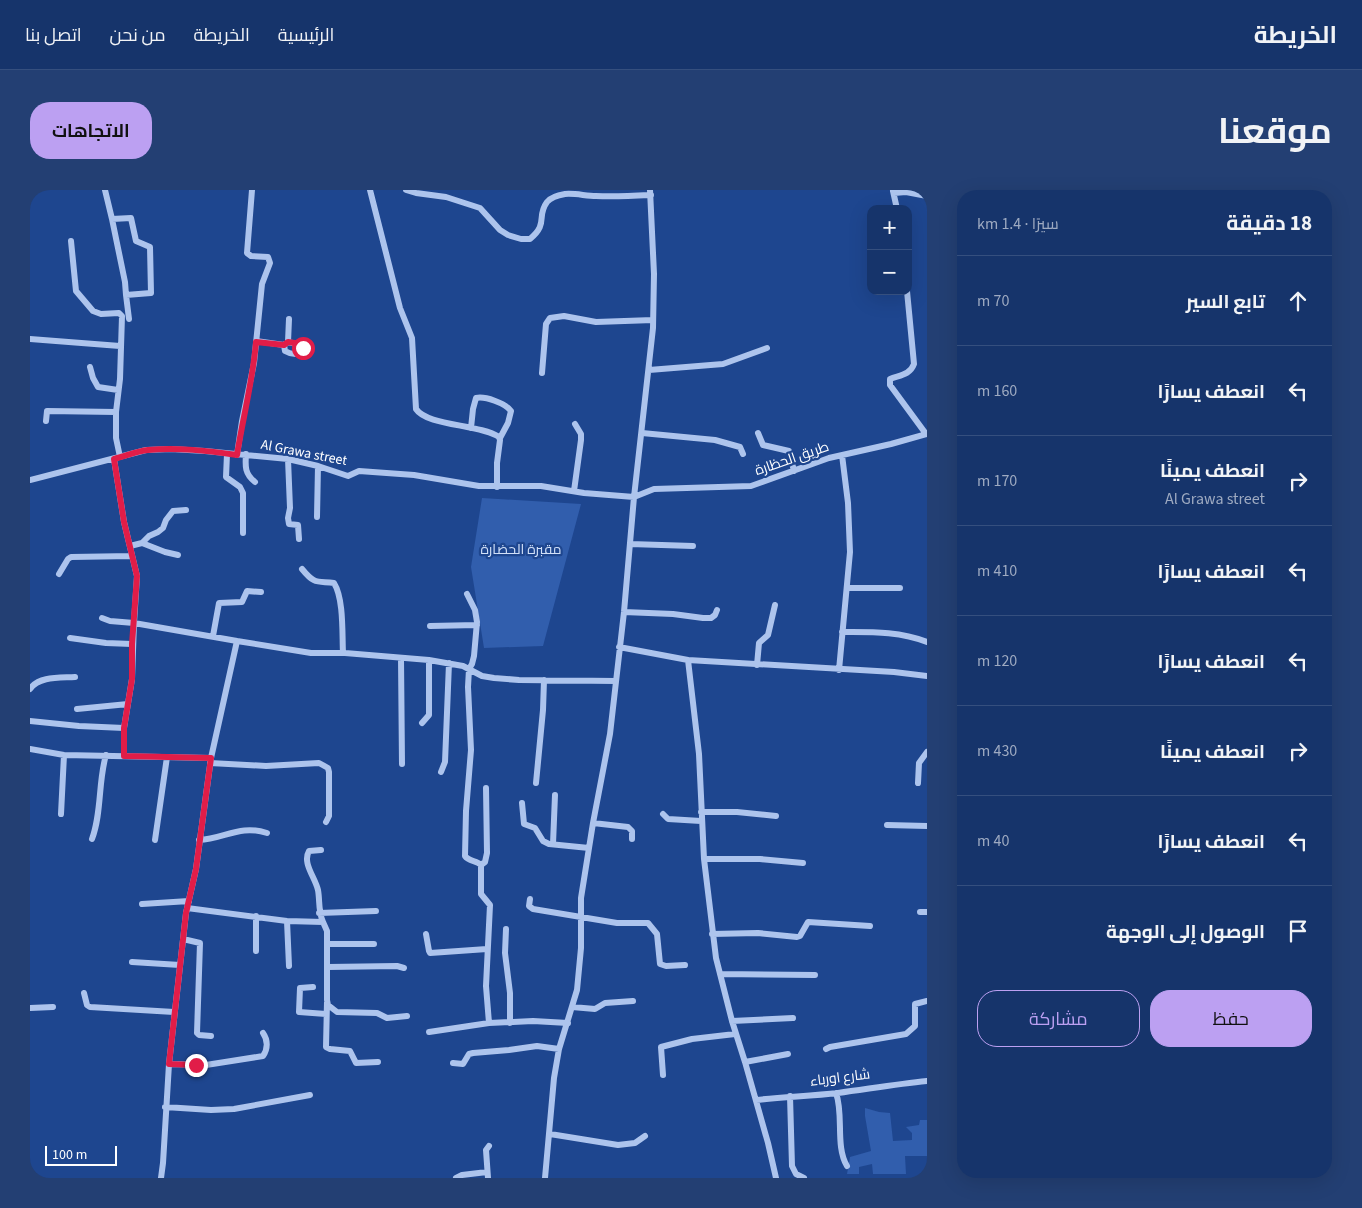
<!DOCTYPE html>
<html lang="ar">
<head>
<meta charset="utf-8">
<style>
	:root { --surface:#16346b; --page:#233f73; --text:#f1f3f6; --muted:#9eaac1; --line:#354f7e; --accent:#bca0f2 }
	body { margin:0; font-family:"Source Sans 3",Cairo,sans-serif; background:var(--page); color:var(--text); direction:rtl }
	.controls { position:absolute; right:15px; top:15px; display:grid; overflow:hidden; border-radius:10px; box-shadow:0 5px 20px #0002 }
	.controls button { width:45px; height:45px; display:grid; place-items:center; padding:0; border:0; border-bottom:1px solid var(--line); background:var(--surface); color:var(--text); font:25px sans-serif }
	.scale { position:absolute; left:15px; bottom:12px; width:72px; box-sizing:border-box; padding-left:5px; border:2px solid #fff; border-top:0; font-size:14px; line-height:18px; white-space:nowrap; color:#fff; -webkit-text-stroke:4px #1e468f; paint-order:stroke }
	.stop { position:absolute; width:15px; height:15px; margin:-11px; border:4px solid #e11d48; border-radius:50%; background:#fff }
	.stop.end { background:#e11d48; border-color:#fff; box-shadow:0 1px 5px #0008 }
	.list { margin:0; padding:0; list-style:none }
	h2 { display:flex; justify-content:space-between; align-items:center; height:65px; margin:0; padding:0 20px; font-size:21px }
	h2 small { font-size:16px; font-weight:400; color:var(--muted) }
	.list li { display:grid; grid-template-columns:32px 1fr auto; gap:15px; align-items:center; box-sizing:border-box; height:90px; padding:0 20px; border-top:1px solid var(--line) }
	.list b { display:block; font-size:19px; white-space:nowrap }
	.list p { margin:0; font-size:16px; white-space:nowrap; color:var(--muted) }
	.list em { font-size:16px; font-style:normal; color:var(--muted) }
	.actions { display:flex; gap:10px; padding:15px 20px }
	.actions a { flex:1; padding:11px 0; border:1px solid var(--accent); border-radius:20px; text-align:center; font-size:18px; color:var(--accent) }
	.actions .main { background:var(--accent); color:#111 }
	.icon { flex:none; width:28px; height:28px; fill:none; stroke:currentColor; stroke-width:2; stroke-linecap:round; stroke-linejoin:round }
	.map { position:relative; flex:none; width:897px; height:988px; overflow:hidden; direction:ltr; border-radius:20px }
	header { display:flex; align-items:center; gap:30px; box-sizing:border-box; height:70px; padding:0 25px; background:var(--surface); border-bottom:1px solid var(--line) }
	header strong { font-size:24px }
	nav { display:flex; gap:28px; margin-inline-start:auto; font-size:18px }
	.intro { display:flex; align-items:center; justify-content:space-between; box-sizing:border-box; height:120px; padding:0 30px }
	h1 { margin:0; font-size:35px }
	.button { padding:12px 22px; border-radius:20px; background:var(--accent); color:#111; font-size:18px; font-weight:700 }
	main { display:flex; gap:30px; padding:0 30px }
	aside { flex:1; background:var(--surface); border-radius:20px; box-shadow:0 5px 20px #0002 }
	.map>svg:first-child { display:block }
	.green { fill:#315ead }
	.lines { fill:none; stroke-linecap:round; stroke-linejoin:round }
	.minor { stroke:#adc4ed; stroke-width:6 }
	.route { stroke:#e11d48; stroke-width:6 }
	.labels { text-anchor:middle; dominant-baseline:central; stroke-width:4.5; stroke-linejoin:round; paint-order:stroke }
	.street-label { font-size:14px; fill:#fff; stroke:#1e468f }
	.park-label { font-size:14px; fill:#d2e1f9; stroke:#1e468f }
</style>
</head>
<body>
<header>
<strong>الخريطة</strong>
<nav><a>الرئيسية</a><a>الخريطة</a><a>من نحن</a><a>اتصل بنا</a></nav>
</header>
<div class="intro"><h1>موقعنا</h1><a class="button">الاتجاهات</a></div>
<main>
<aside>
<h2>18 دقيقة<small>سيرًا · 1.4 km</small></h2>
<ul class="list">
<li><svg class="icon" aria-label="ahead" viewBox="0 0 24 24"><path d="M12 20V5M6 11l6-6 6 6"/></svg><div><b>تابع السير</b></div><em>70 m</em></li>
<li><svg class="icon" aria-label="left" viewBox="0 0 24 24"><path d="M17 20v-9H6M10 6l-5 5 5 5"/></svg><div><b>انعطف يسارًا</b></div><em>160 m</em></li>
<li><svg class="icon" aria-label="right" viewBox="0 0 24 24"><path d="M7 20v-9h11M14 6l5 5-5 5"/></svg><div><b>انعطف يمينًا</b><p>Al Grawa street</p></div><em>170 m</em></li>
<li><svg class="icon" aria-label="left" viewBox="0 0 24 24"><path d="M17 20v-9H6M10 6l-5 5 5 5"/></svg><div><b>انعطف يسارًا</b></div><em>410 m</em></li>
<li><svg class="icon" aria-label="left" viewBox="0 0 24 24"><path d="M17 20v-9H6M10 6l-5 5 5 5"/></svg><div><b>انعطف يسارًا</b></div><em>120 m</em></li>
<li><svg class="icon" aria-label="right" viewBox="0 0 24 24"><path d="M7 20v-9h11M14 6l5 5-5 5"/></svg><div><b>انعطف يمينًا</b></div><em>430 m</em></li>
<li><svg class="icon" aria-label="left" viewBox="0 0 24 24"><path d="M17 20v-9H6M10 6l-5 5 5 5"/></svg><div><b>انعطف يسارًا</b></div><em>40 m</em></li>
<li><svg class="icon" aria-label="arrive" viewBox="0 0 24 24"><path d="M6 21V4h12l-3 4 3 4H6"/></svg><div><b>الوصول إلى الوجهة</b></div></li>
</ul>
<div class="actions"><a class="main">حفظ</a><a>مشاركة</a></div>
</aside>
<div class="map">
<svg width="897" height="988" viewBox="0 0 897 988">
	<rect width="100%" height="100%" fill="#1e468f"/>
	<path class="green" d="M452 308 551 314 513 456 454 458 441 377Z
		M835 918 849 922 860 923 863 951 882 950V943L876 937 889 935 890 930H897V966H875L876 984H843L842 974 829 977V984H817L820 967 841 961 835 926Z"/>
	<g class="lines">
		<path class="minor" d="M75 0 82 29 101 28 106 51 120 57 121 103 96 105 99 129
			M340 0 370 118 382 148 386 219C397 236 449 234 469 247L470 250 467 273V297
			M376 0 386 3 416 7 450 18 470 40 478 45 491 49H500C519 33 506 27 517 12 521 7 529 5 535 4 545 3 556 6 566 6 584 7 602 6 621 5
			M863 1 867 19
			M864 3 876 2 897 6
			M82 29 95 92 96 105
			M41 51 46 101 63 121 71 124 89 123 92 126 90 189 86 222V248L90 267
			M877 101 884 174C880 185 870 185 860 189V195L896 244
			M0 149 90 156
			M226 151 254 155 258 152 259 129
			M254 155 255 161C260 164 266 165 272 163L273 158 271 155 258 152
			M60 177 63 188 68 197 88 200
			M619 180 693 174 737 158
			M512 183 516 134 520 128 534 126 566 132 623 130
			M16 231 17 221 86 222
			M441 238 443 219 446 208C455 206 475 213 481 221L478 233 470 248
			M612 243 685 250 710 257 713 264
			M728 243 733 255 759 261 764 281
			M197 264 196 287 210 297 213 303V343
			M216 264C215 277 215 284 225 292
			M207 265 212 231 224 173 232 94 240 73 238 67 221 66 217 63 222 0
			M258 269 260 318 258 328 259 334 268 335 269 349
			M0 290 116 260 141 259 175 261 258 269 288 276 318 286 329 281 384 285 449 296H511L554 303 604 307 624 299 721 296 799 268 861 254 897 244
			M544 301 551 250V244L545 234
			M287 327 288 276
			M112 353 135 362 148 365
			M600 354 663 356
			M100 356 112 353 119 346 128 342 133 338 136 330 143 321 156 320
			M272 379C285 395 287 391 304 393 314 409 312 444 313 463
			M29 384 38 369 41 367 102 366
			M817 398H870
			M437 404 445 420 447 432 444 466 442 474 439 479 438 497 441 560 436 621 435 666C439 672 447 670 451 675V704L460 715 456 796 459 833 503 831 538 833
			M594 422 643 424 673 428H681L685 425 687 420
			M72 428 80 431 104 433 107 386 94 332 84 269
			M400 436 447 435
			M812 442C841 442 870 441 897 452
			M183 446 189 413 212 412 217 401 231 402
			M40 448 76 453 102 454
			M589 457 658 470 669 564 674 669 686 768 702 831 715 872 738 953 746 988
			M371 468 372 574
			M658 470 864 482 897 486
			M727 475 729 453 738 445 745 415
			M809 480 820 362 818 313 812 265
			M0 499C9 486 30 488 45 487
			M47 519 98 514
			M0 531 49 536 94 538
			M392 533 399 525V470
			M0 559 34 565 181 568
			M94 566V538L102 489 104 433 207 451
			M180 573 236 576 289 573 298 578 299 582V626L296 632
			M411 582 415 572 419 473
			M506 593 513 520 514 490
			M888 593 889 573 897 562
			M492 613 494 634 505 638 513 651 519 654 559 658
			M671 622H707L746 626
			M31 624 34 565
			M633 624 638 629 671 631
			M563 633 598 637 602 641V649
			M857 635 897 636
			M62 649C72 622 68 592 76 565
			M125 650 137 567
			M169 650C194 649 210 634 237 643
			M523 654 525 605
			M291 660 279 661C272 673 285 687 288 700 290 711 288 721 293 732
			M674 669H730L773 673
			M451 675 455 672 457 663 456 598
			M500 709 499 716 503 719 587 733H618L627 744 630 774 636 776 655 775
			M112 714 159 711
			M157 718 257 731 293 732 297 741V810L298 815 307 822 347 823 357 828 377 826
			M890 722H897
			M289 723 346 721
			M226 726V761
			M257 731 259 776
			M476 739 475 763 480 803V833
			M396 744 399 761 400 763 457 759
			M682 744 728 743 767 747 770 746 778 732 840 736
			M153 749 170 753 167 843 169 845 181 846
			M297 754H344
			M102 772 150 775
			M298 777 367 776 374 778
			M690 784 785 785
			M283 797 270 798 269 822 296 824
			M54 803 57 815 60 817 144 822
			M297 812 296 857 300 859 320 861 326 873 348 872
			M542 817 565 819 575 813 603 811
			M0 818 23 817
			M702 831 763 828
			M399 842 459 833
			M796 859 800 857 876 844 885 836V814L897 811
			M715 872 758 864
			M423 873 433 874 439 864 443 863 479 860 507 856 529 859
			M139 874 176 875 233 866C238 859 238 850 233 843
			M633 885 631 857 662 849 705 844
			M806 903C814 925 805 956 817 976
			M760 906 762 976 766 984 774 988
			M726 910C753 907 781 906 808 903 838 899 867 894 897 891
			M135 917 181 920 204 919 280 905
			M520 944 588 955 605 953 615 946
			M131 988 133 973 139 874 156 723 166 679 181 568 207 451 281 463H315L399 470 433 476 452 486 464 488 489 490 586 491
			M426 988 432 985 457 982
			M458 988 456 960 459 956
			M515 988 524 888 529 859 547 800 551 758V708L563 633 580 544 594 422 604 307 623 138 624 84 620 0"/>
	</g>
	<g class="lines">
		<path class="route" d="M166 875 139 874 156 723 166 679 181 568 94 566V538L102 489V454L107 386 94 332 84 269C96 266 107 261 118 260 148 257 178 261 207 265 213 227 223 190 226 152L254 155 258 152 271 154 273 158"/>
	</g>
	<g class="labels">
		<g class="street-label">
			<text transform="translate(274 263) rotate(11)">Al Grawa street</text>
			<text transform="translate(762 269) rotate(-19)">طريق الحظارة</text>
			<text transform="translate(810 888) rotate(-7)">شارع اورباء</text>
		</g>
		<g class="park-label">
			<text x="491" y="360">مقبرة الحضارة</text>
		</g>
	</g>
</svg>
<div class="controls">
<button>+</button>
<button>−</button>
</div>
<div class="scale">100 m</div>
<div class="stop" style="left:273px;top:158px"></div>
<div class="stop end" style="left:166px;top:875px"></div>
</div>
</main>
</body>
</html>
